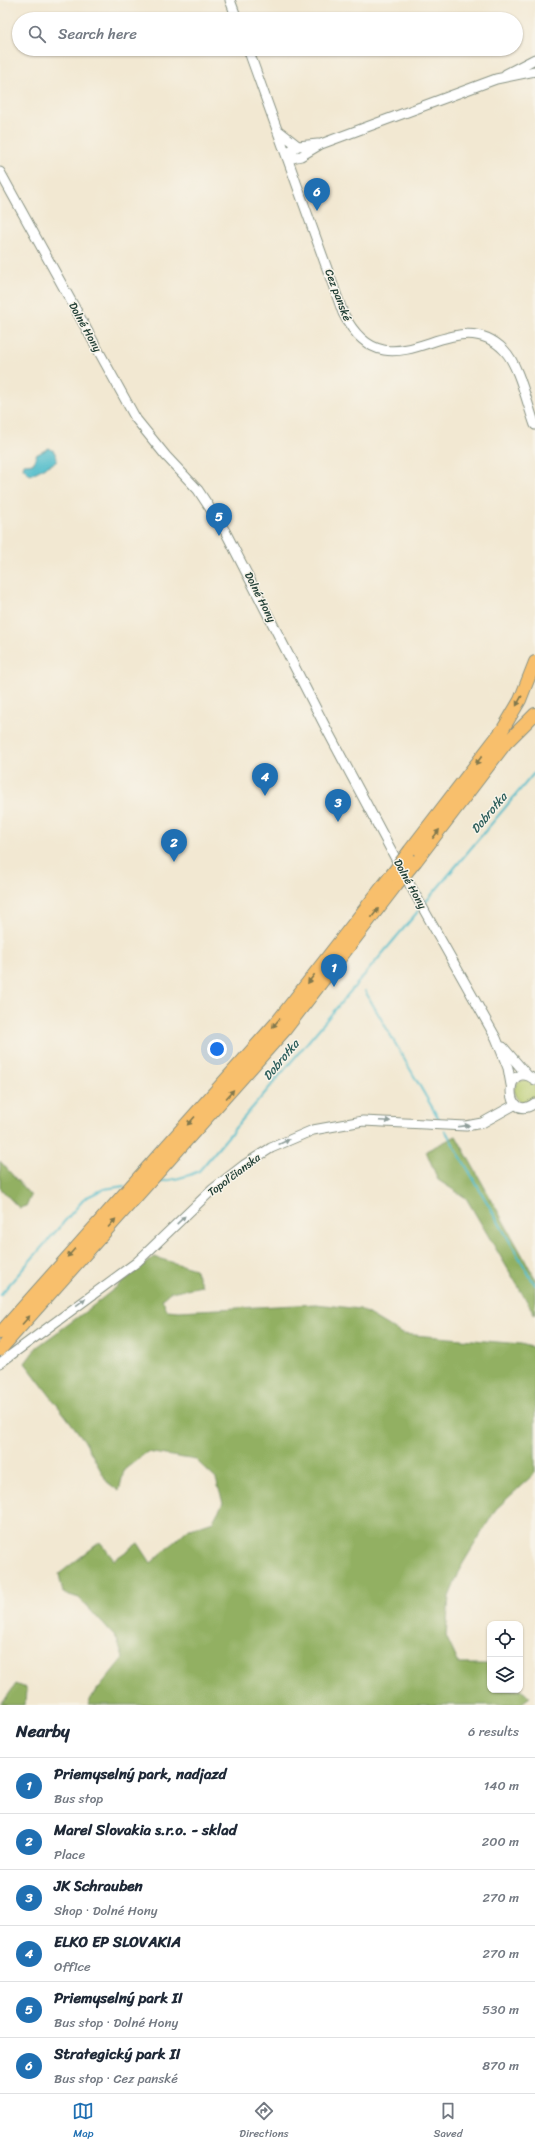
<!DOCTYPE html>
<html lang="en">
<head>
<meta charset="utf-8">
<style>
	:root { --surface:#fff; --page:#f2f2f3; --text:#1f2937; --muted:#747a83; --line:#e0e1e3; --accent:#1f6fb2 }
	body { margin:0; font-family:Sriracha,sans-serif; background:var(--page); color:var(--text) }
	.controls { position:absolute; right:12px; bottom:12px; display:grid; overflow:hidden; border-radius:8px; box-shadow:0 1px 3px #0004 }
	.controls button { width:36px; height:36px; display:grid; place-items:center; padding:0; border:0; border-bottom:1px solid var(--line); background:var(--surface); color:var(--text); font:20px sans-serif }
	.you { position:absolute; left:217px; top:1049px; width:14px; height:14px; margin:-10px; border:3px solid #fff; border-radius:50%; background:#1a73e8; box-shadow:0 0 0 6px #1a73e833 }
	.badge { display:grid; place-items:center; width:26px; height:26px; border-radius:50%; background:var(--accent); color:#fff; font-size:13px; font-weight:700 }
	.pin { position:absolute; translate:-50% -33px; filter:drop-shadow(0 1px 2px #0008) }
	.pin::after { content:''; position:absolute; top:21px; width:14px; height:12px; background:inherit; clip-path:polygon(0 0,100% 0,50% 100%) }
	.list { margin:0; padding:0; list-style:none }
	h2 { display:flex; justify-content:space-between; align-items:center; height:52px; margin:0; padding:0 16px; font-size:17px }
	h2 small { font-size:13px; font-weight:400; color:var(--muted) }
	.list li { display:grid; grid-template-columns:26px 1fr auto; gap:12px; align-items:center; box-sizing:border-box; height:56px; padding:0 16px; border-top:1px solid var(--line) }
	.list b { display:block; font-size:15px; white-space:nowrap }
	.list p { margin:0; font-size:13px; white-space:nowrap; color:var(--muted) }
	.list em { font-size:13px; font-style:normal; color:var(--muted) }
	.icon { flex:none; width:22px; height:22px; fill:none; stroke:currentColor; stroke-width:2; stroke-linecap:round; stroke-linejoin:round }
	.map { position:relative; flex:none; width:535px; height:1705px; overflow:hidden }
	.search { position:absolute; background:var(--surface); box-shadow:0 1px 3px #0004; left:12px; right:12px; top:12px; height:44px; display:flex; align-items:center; gap:10px; box-sizing:border-box; padding:0 14px; border-radius:22px; color:var(--muted); font-size:15px }
	.sheet { height:388px; background:var(--surface) }
	nav { display:flex; justify-content:space-around; align-items:center; box-sizing:border-box; height:56px; border-top:1px solid var(--line); background:var(--surface); font-size:11px; color:var(--muted) }
	nav a { display:grid; justify-items:center; gap:2px }
	nav .on { color:var(--accent) }
	.map>svg:first-child { display:block }
	.green { fill:#b9cc6f; stroke:#6c8452 }
	.forest { fill:#92b062; stroke:#58764b }
	.water { fill:#50bcca; stroke:#387c7f }
	.lines { fill:none; stroke-linecap:round; stroke-linejoin:round }
	.stream { stroke:#50bcca; stroke-width:2 }
	.minor-casing { stroke:#889283; stroke-width:11 }
	.major-casing { stroke:#889283; stroke-width:14 }
	.minor { stroke:#fff; stroke-width:9 }
	.major { stroke:#f8bf6c; stroke-width:12 }
	.major-bridge-casing { stroke:#889283; stroke-width:14; stroke-linecap:butt }
	.major-bridge { stroke:#f8bf6c; stroke-width:12 }
	.oneway { fill:#81784d }
	.oneway2 { fill:#8f9e9a }
	.labels { text-anchor:middle; dominant-baseline:central; stroke-width:3; stroke-linejoin:round; paint-order:stroke }
	.street-label { font-size:11px; fill:#1f3d34; stroke:#f7f3e8 }
	.water-label { font-size:12px; font-style:italic; fill:#2b5d5a; stroke:#f7f3e8 }
</style>
</head>
<body>
<div class="map">
<svg width="535" height="1705" viewBox="0 0 535 1705">
	<rect width="100%" height="100%" fill="#f7f3e8"/>
	<filter id="ink" filterUnits="userSpaceOnUse"><feTurbulence type="fractalNoise" baseFrequency=".025" numOctaves="2"/><feDisplacementMap in="SourceGraphic" scale="8" xChannelSelector="R" yChannelSelector="G"/><feConvolveMatrix kernelMatrix="1 2 1 2 8 2 1 2 1" color-interpolation-filters="sRGB"/></filter>
	<filter id="wash" filterUnits="userSpaceOnUse"><feTurbulence type="fractalNoise" baseFrequency=".012" numOctaves="4" result="noise"/><feDisplacementMap in="SourceGraphic" scale="16" xChannelSelector="R" yChannelSelector="G"/><feGaussianBlur stdDeviation="0.9" result="paint"/><feColorMatrix in="noise" values="0 0 0 0 0 0 0 0 0 0 0 0 0 0 0 0 0 1.4 0 .05"/><feComposite in="paint" operator="in"/></filter>
	<g filter="url(#wash)">
		<rect width="100%" height="100%" fill="#f2e8d2"/>
		<path class="green" d="M514 1091a11 11 0 1 1 22 0a11 11 0 1 1-22 0Z"/>
		<path class="forest" d="M456 1136 535 1278V1315L466 1198 438 1180 426 1151Z
			M0 1161 31 1196 26 1206 19 1208 0 1188Z
			M154 1257 195 1269 202 1286 170 1292 162 1299 167 1310 179 1311 316 1304 360 1309 402 1334 521 1344 535 1348V1473L496 1509 462 1565 449 1597 446 1636 459 1664H490V1690H520V1688L530 1697 519 1705H88L92 1696 123 1658 117 1639 79 1598 63 1593 59 1574 100 1542 114 1560 138 1543 151 1563 187 1530 213 1521 223 1503 216 1479 196 1460 147 1452 124 1470 119 1491 107 1482 84 1440 25 1363 37 1347 89 1309Z
			M16 1684 26 1688 25 1705H1Z"/>
		<path class="water" d="M49 448 54 451 57 458 56 462 30 475 23 468 24 464 34 463 36 455Z"/>
		<g class="lines">
			<path class="stream" d="M424 904 535 772
				M365 991 440 1121
				M445 1130 535 1285
				M156 1182C171 1180 185 1178 199 1171L420 909
				M0 1295 85 1198 104 1189 124 1186"/>
		</g>
	</g>
	<g filter="url(#ink)">
		<g class="lines">
			<defs>
				<path id="minor" d="M230 0 237 19
					M248 49 343 313C389 403 452 297 504 350 519 365 527 404 535 425
					M506 74 535 59
					M279 131 298 146
					M286 153 298 146 318 144
					M288 159 301 156 321 144 496 79 535 71
					M0 172 136 419 166 456 198 490 225 531 327 730 406 878 496 1038 508 1068 511 1085
					M503 1047 528 1076
					M535 1080C503 1056 503 1126 535 1103
					M0 1363 137 1262 213 1189 244 1165 271 1148 313 1130 363 1121 466 1126 482 1123 516 1104"/>
				<path id="major" d="M410 850 503 729 520 700 535 662
					M416 861 506 743 535 714
					M0 1333 276 1023 392 874
					M0 1350 285 1030 397 884"/>
			</defs>
			<use href="#minor" class="minor-casing"/>
			<use href="#major" class="major-casing"/>
			<use href="#minor" class="minor"/>
			<use href="#major" class="major"/>
			<defs>
				<path id="major-bridge" d="M392 874 410 850
					M397 884 416 861"/>
			</defs>
			<use href="#major-bridge" class="major-bridge-casing"/>
			<use href="#major-bridge" class="major-bridge"/>
		</g>
		<defs><path id="oneway-solid" d="M-6-.8H1V-3.2L6.5 0L1 3.2V.8H-6Z"/></defs>
		<g class="oneway">
			<use href="#oneway-solid" transform="translate(519 701) rotate(119)"/>
			<use href="#oneway-solid" transform="translate(479 760) rotate(127)"/>
			<use href="#oneway-solid" transform="translate(436 834) rotate(-53)"/>
			<use href="#oneway-solid" transform="translate(375 913) rotate(-53)"/>
			<use href="#oneway-solid" transform="translate(311 979) rotate(127)"/>
			<use href="#oneway-solid" transform="translate(276 1023) rotate(130)"/>
			<use href="#oneway-solid" transform="translate(230 1094) rotate(-49)"/>
			<use href="#oneway-solid" transform="translate(191 1121) rotate(132)"/>
			<use href="#oneway-solid" transform="translate(112 1223) rotate(-48)"/>
			<use href="#oneway-solid" transform="translate(71 1253) rotate(132)"/>
			<use href="#oneway-solid" transform="translate(26 1320) rotate(-48)"/>
		</g>
		<g class="oneway2">
			<use href="#oneway-solid" transform="translate(385 1121) rotate(2)"/>
			<use href="#oneway-solid" transform="translate(464 1126) rotate(-7)"/>
			<use href="#oneway-solid" transform="translate(284 1142) rotate(-25)"/>
			<use href="#oneway-solid" transform="translate(181 1220) rotate(-44)"/>
			<use href="#oneway-solid" transform="translate(81 1302) rotate(-36)"/>
		</g>
	</g>
	<g class="labels">
		<g class="street-label">
			<text transform="translate(338 295) rotate(69)">Cez panské</text>
			<text transform="translate(85 327) rotate(61)">Dolné Hony</text>
			<text transform="translate(260 597) rotate(63)">Dolné Hony</text>
			<text transform="translate(410 884) rotate(61)">Dolné Hony</text>
			<text transform="translate(234 1175) rotate(-37)">Topoľčianska</text>
		</g>
		<g class="water-label">
			<text transform="translate(489 813) rotate(-50)">Dobrotka</text>
			<text transform="translate(281 1060) rotate(-50)">Dobrotka</text>
		</g>
	</g>
</svg>
<div class="controls">
<button><svg class="icon" aria-label="locate" viewBox="0 0 24 24"><circle cx="12" cy="12" r="6"/><path d="M12 2v4M12 18v4M2 12h4M18 12h4"/></svg></button>
<button><svg class="icon" aria-label="layers" viewBox="0 0 24 24"><path d="M12 4l9 5-9 5-9-5zM3 14l9 5 9-5"/></svg></button>
</div>
<div class="you"></div>
<div class="pin badge" style="left:334px;top:987px">1</div>
<div class="pin badge" style="left:174px;top:862px">2</div>
<div class="pin badge" style="left:338px;top:822px">3</div>
<div class="pin badge" style="left:265px;top:796px">4</div>
<div class="pin badge" style="left:219px;top:536px">5</div>
<div class="pin badge" style="left:317px;top:211px">6</div>
<div class="search"><svg class="icon" aria-label="search" viewBox="0 0 24 24"><circle cx="10" cy="10" r="6"/><path d="M15 15l6 6"/></svg>Search here</div>
</div>
<section class="sheet">
<h2>Nearby<small>6 results</small></h2>
<ul class="list">
<li><span class="badge">1</span><div><b>Priemyselný park, nadjazd</b><p>Bus stop</p></div><em>140 m</em></li>
<li><span class="badge">2</span><div><b>Marel Slovakia s.r.o. - sklad</b><p>Place</p></div><em>200 m</em></li>
<li><span class="badge">3</span><div><b>JK Schrauben</b><p>Shop · Dolné Hony</p></div><em>270 m</em></li>
<li><span class="badge">4</span><div><b>ELKO EP SLOVAKIA</b><p>Office</p></div><em>270 m</em></li>
<li><span class="badge">5</span><div><b>Priemyselný park II</b><p>Bus stop · Dolné Hony</p></div><em>530 m</em></li>
<li><span class="badge">6</span><div><b>Strategický park II</b><p>Bus stop · Cez panské</p></div><em>870 m</em></li>
</ul>
</section>
<nav>
<a class="on"><svg class="icon" aria-label="map" viewBox="0 0 24 24"><path d="M3 6l6-2 6 2 6-2v14l-6 2-6-2-6 2zM9 4v14M15 6v14"/></svg>Map</a>
<a><svg class="icon" aria-label="directions" viewBox="0 0 24 24"><path d="M12 3l9 9-9 9-9-9zM9 14v-3h6M13 9l2 2-2 2"/></svg>Directions</a>
<a><svg class="icon" aria-label="saved" viewBox="0 0 24 24"><path d="M7 4h10v16l-5-4-5 4z"/></svg>Saved</a>
</nav>
</body>
</html>
